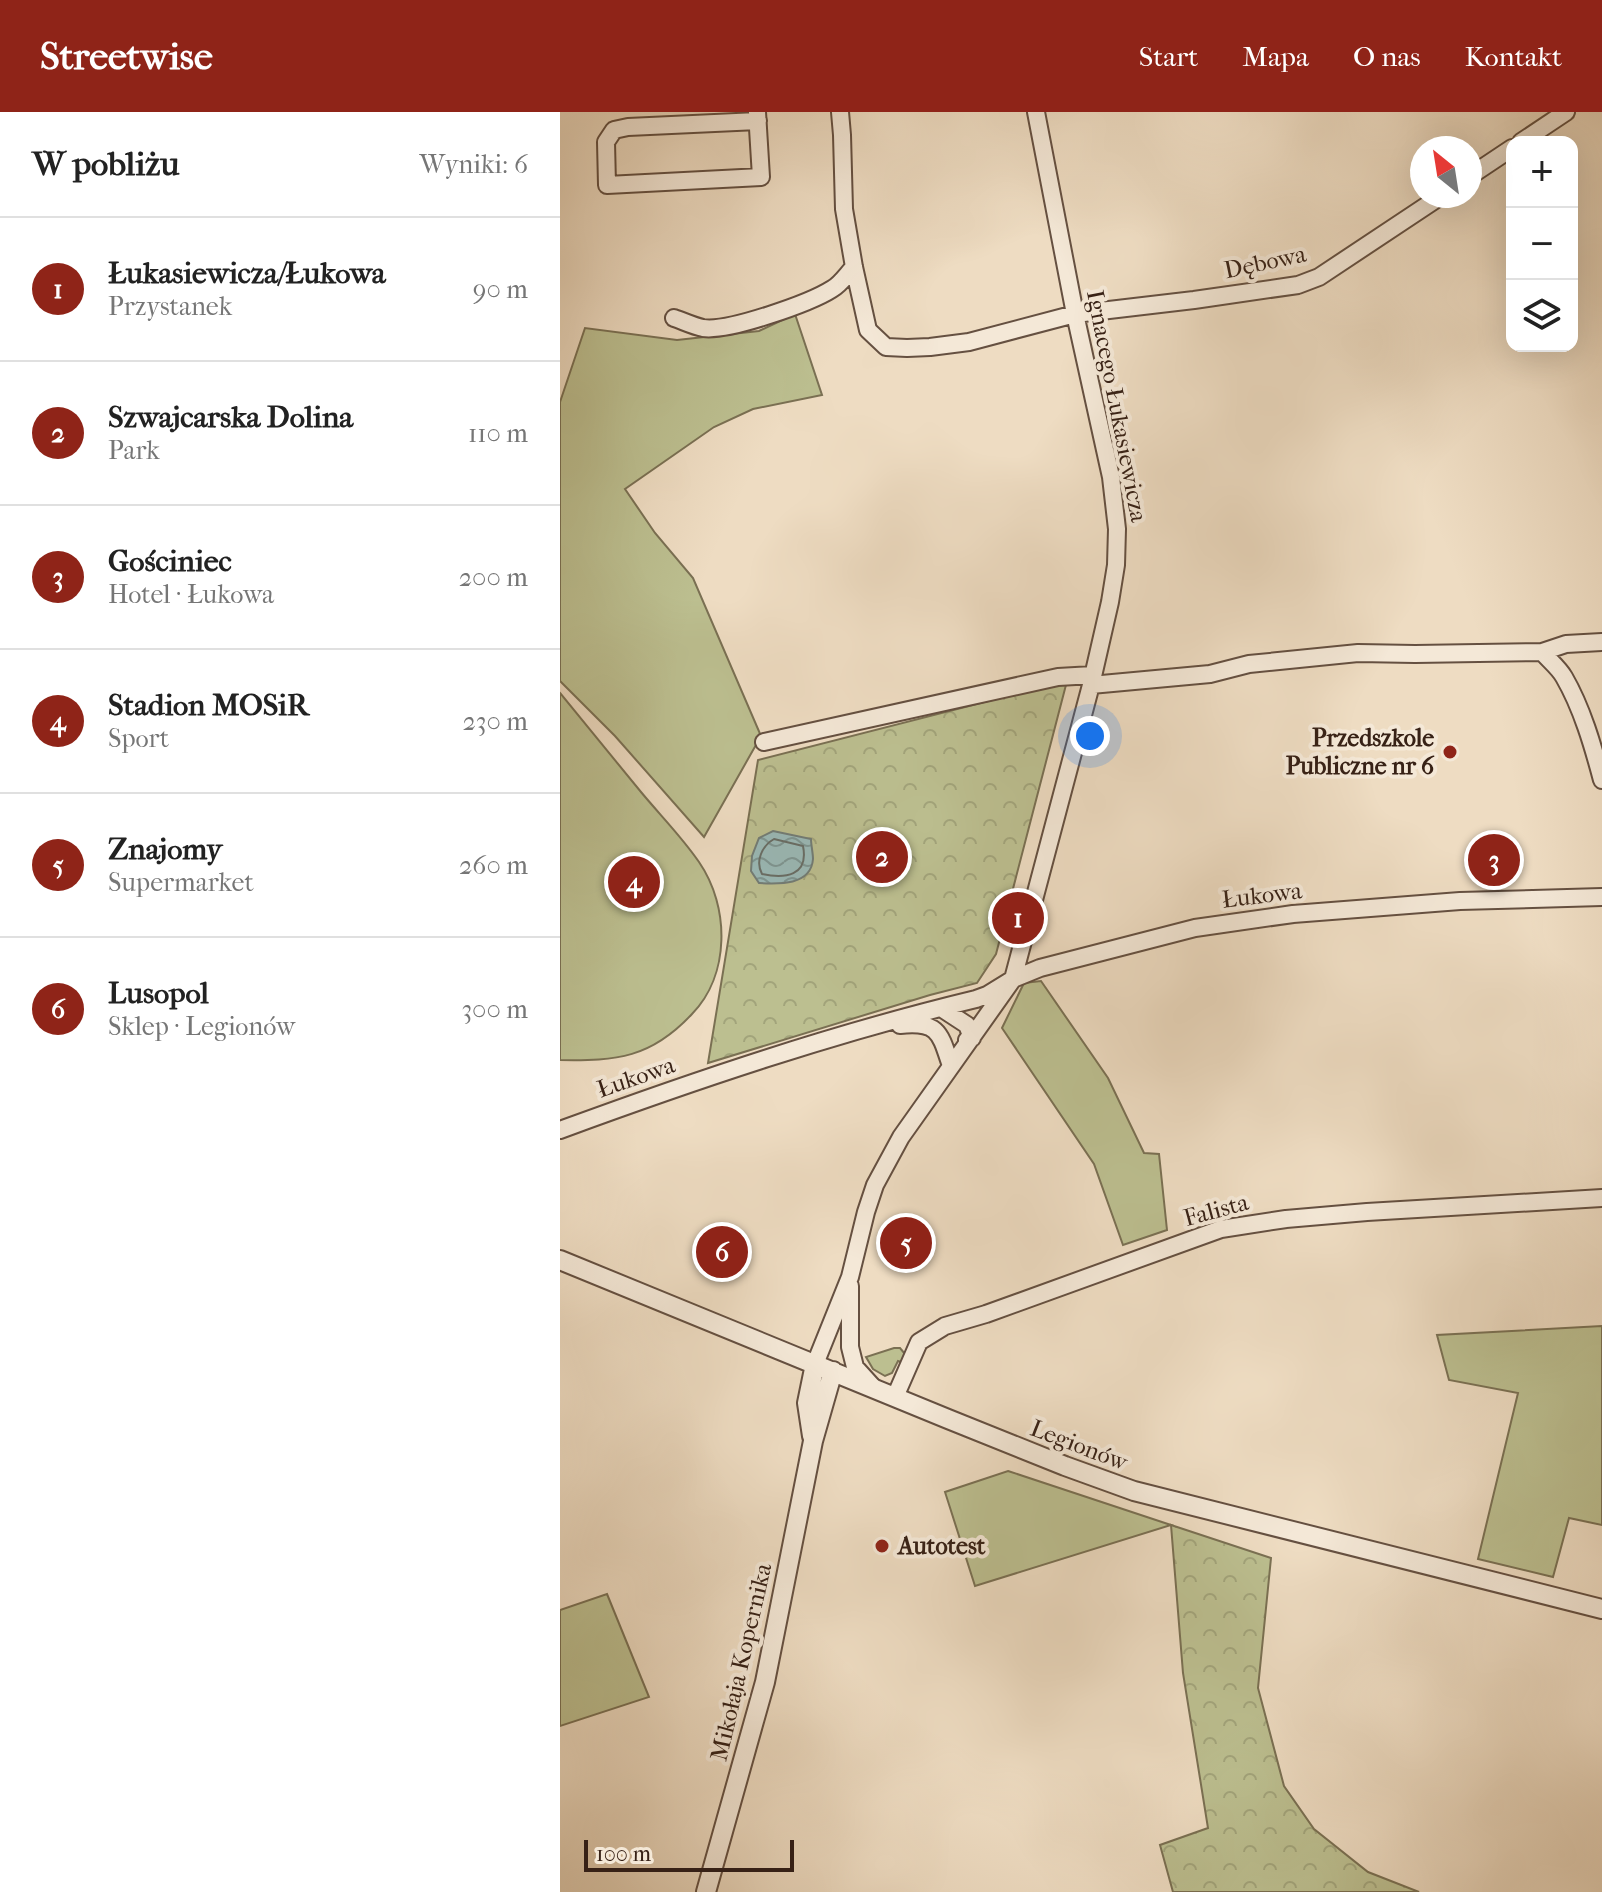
<!DOCTYPE html>
<html lang="pl">
<head>
<meta charset="utf-8">
<style>
	:root { --surface:#fff; --page:#f2f2f2; --text:#222; --muted:#767676; --line:#e0e0e0; --accent:#8f2418 }
	body { margin:0; font-family:"IM FELL French Canon",serif; background:var(--page); color:var(--text) }
	.controls { position:absolute; right:24px; top:24px; display:grid; overflow:hidden; border-radius:16px; box-shadow:0 8px 32px #0002 }
	.controls button { width:72px; height:72px; display:grid; place-items:center; padding:0; border:0; border-bottom:2px solid var(--line); background:var(--surface); color:var(--text); font:40px sans-serif }
	.compass { position:absolute; left:850px; top:24px; width:72px; height:72px; border-radius:50%; background:var(--surface); box-shadow:0 8px 32px #0002; rotate:330deg }
	.scale { position:absolute; left:24px; bottom:20px; width:210px; box-sizing:border-box; padding-left:8px; border:4px solid #372116; border-top:0; font-size:22px; line-height:28px; white-space:nowrap; color:#372116; -webkit-text-stroke:6px #f4e8d7; paint-order:stroke }
	.you { position:absolute; left:530px; top:624px; width:28px; height:28px; margin:-20px; border:6px solid #fff; border-radius:50%; background:#1a73e8; box-shadow:0 0 0 12px #1a73e833 }
	.badge { display:grid; place-items:center; width:52px; height:52px; border-radius:50%; background:var(--accent); color:#fff; font-size:26px; font-weight:700 }
	.pin { position:absolute; translate:-50% -50%; border:4px solid #fff; box-shadow:0 2px 8px #0006 }
	.list { margin:0; padding:0; list-style:none }
	h2 { display:flex; justify-content:space-between; align-items:center; height:104px; margin:0; padding:0 32px; font-size:34px }
	h2 small { font-size:26px; font-weight:400; color:var(--muted) }
	.list li { display:grid; grid-template-columns:52px 1fr auto; gap:24px; align-items:center; box-sizing:border-box; height:144px; padding:0 32px; border-top:2px solid var(--line) }
	.list b { display:block; font-size:30px; white-space:nowrap }
	.list p { margin:0; font-size:26px; white-space:nowrap; color:var(--muted) }
	.list em { font-size:26px; font-style:normal; color:var(--muted) }
	.icon { flex:none; width:44px; height:44px; fill:none; stroke:currentColor; stroke-width:2; stroke-linecap:round; stroke-linejoin:round }
	.map { position:relative; flex:none; width:1042px; height:1780px; overflow:hidden }
	header { display:flex; align-items:center; gap:48px; box-sizing:border-box; height:112px; padding:0 40px; background:var(--accent); color:#fff }
	header strong { font-size:38px }
	nav { display:flex; gap:44px; margin-inline-start:auto; font-size:28px }
	main { display:flex }
	aside { flex:1; background:var(--surface) }
	.map>svg:first-child { display:block }
	.grass { fill:#bcbf90; stroke:#7a7053; stroke-width:2 }
	.forest { fill:url(#forest-crowns); stroke:#7a7053; stroke-width:2 }
	.water { fill:url(#water-waves); stroke:#727d77; stroke-width:2 }
	.lines { fill:none; stroke-linecap:round; stroke-linejoin:round }
	.shore { stroke:#686e67; stroke-width:2 }
	.minor-casing { stroke:#655041; stroke-width:20 }
	.tertiary-casing { stroke:#655041; stroke-width:22 }
	.minor { stroke:#f4e8d7; stroke-width:16 }
	.tertiary { stroke:#f4e8d7; stroke-width:18 }
	.poi-dot { fill:#8f2418; stroke:#f4e8d7; stroke-width:3 }
	.labels { text-anchor:middle; dominant-baseline:central; stroke-width:8; stroke-linejoin:round; paint-order:stroke }
	.street-label { font-size:24px; fill:#372116; stroke:#f4e8d7 }
	.poi-label { font-size:24px; font-weight:bold; fill:#372116; stroke:#f4e8d7; text-anchor:end }
</style>
</head>
<body>
<header>
<strong>Streetwise</strong>
<nav><a>Start</a><a>Mapa</a><a>O nas</a><a>Kontakt</a></nav>
</header>
<main>
<aside>
<h2>W pobliżu<small>Wyniki: 6</small></h2>
<ul class="list">
<li><span class="badge">1</span><div><b>Łukasiewicza/Łukowa</b><p>Przystanek</p></div><em>90 m</em></li>
<li><span class="badge">2</span><div><b>Szwajcarska Dolina</b><p>Park</p></div><em>110 m</em></li>
<li><span class="badge">3</span><div><b>Gościniec</b><p>Hotel · Łukowa</p></div><em>200 m</em></li>
<li><span class="badge">4</span><div><b>Stadion MOSiR</b><p>Sport</p></div><em>230 m</em></li>
<li><span class="badge">5</span><div><b>Znajomy</b><p>Supermarket</p></div><em>260 m</em></li>
<li><span class="badge">6</span><div><b>Lusopol</b><p>Sklep · Legionów</p></div><em>300 m</em></li>
</ul>
</aside>
<div class="map">
<svg width="1042" height="1780" viewBox="0 0 1042 1780">
	<defs>
		<pattern id="forest-crowns" width="20" height="18" patternUnits="userSpaceOnUse" patternTransform="scale(2)"><rect width="20" height="18" fill="#bcbf90"/><path d="M2 6a3 3 0 1 1 6 0M12 15a3 3 0 1 1 6 0" fill="none" stroke="#a2a47b"/></pattern>
		<pattern id="water-waves" width="16" height="10" patternUnits="userSpaceOnUse" patternTransform="scale(2)"><rect width="16" height="10" fill="#9abab8"/><path d="M0 5q4-4 8 0t8 0" fill="none" stroke="#7e9795"/></pattern>
	</defs>
	<rect width="100%" height="100%" fill="#eedcc2"/>
	<filter id="stains"><feTurbulence type="fractalNoise" baseFrequency=".0025" numOctaves="4"/><feColorMatrix values="0 0 0 0 .2 0 0 0 0 .09 0 0 0 0 .02 0 0 0 .5 -.17"/></filter>
	<radialGradient id="worn" r=".72"><stop offset=".6" stop-color="#630" stop-opacity="0"/><stop offset="1" stop-color="#630" stop-opacity=".3"/></radialGradient>
	<path class="grass" d="M235 202 262 283 193 297 154 315 65 377 95 421 133 466 201 624 144 725 55 624 0 569V290L25 216 117 228 199 219Z
		M0 581C27 614 54 647 81 680 100 703 122 725 139 750 170 795 170 863 132 902 91 946 57 949 0 948Z
		M481 869 548 966 584 1041 599 1042 607 1118 563 1133 534 1052 442 916 464 871Z
		M1042 1214V1413L1009 1406 993 1465 918 1447 958 1281 889 1268 877 1223Z
		M334 1236H340L345 1242 341 1250 338 1249 332 1261 325 1264 313 1257 306 1245Z
		M448 1359 611 1413 415 1474 385 1380Z
		M47 1482 89 1585 0 1614V1498Z"/>
	<path class="forest" d="M507 569 436 842 417 871 370 883 148 951 198 648Z
		M611 1413 711 1446 698 1576 724 1674 754 1717 808 1760 859 1780H613L600 1733 648 1716 623 1561Z"/>
	<path class="water" d="M213 719 251 727C251 733 253 741 253 747 251 774 218 772 199 771L191 759 192 744 199 726Z"/>
	<g class="lines">
		<path class="shore" d="M214 727 243 734C249 764 225 767 202 762 195 749 202 734 214 727Z"/>
		<defs>
			<path id="minor" d="M197 0 201 65 47 73 46 30 54 18 68 15 198 9
				M280 0 282 23 284 97 294 155 308 218 326 235 347 236 370 235 409 230 515 202 634 188 738 173 759 165 881 84
				M961 30 1006 0
				M910 64 952 36
				M114 206C123 209 133 214 143 216 168 220 250 191 272 177 281 172 287 162 294 155
				M982 540 1006 532 1042 530
				M531 573 650 562 689 552 798 541 855 542 982 540C989 548 999 556 1004 565 1022 596 1033 634 1042 668
				M204 630 498 565 533 563
				M381 896 407 913 412 926 407 928
				M340 913C379 909 380 921 391 954
				M0 1018C136 968 275 921 416 887L427 883 453 867 480 856 635 816 733 802 900 789 1042 785
				M290 1174V1235L295 1255 314 1276
				M255 1252 290 1165 306 1100 315 1073 341 1025 453 867 531 573 550 490 556 453 557 417 551 365 515 202 476 0
				M335 1285 359 1230 385 1214 426 1202 661 1117 726 1107 807 1100 1042 1086"/>
			<path id="tertiary" d="M0 1148 388 1307 505 1354 574 1379 1042 1497
				M252 1324 247 1291 255 1252
				M146 1780 205 1570 253 1329 273 1259"/>
		</defs>
		<use href="#minor" class="minor-casing"/>
		<use href="#tertiary" class="tertiary-casing"/>
		<use href="#minor" class="minor"/>
		<use href="#tertiary" class="tertiary"/>
	</g>
	<g class="poi-dot">
		<circle cx="890" cy="640" r="8"/>
		<circle cx="322" cy="1434" r="8"/>
	</g>
	<g class="labels">
		<g class="street-label">
			<text transform="translate(705 150) rotate(-12)">Dębowa</text>
			<text transform="translate(557 294) rotate(79)">Ignacego Łukasiewicza</text>
			<text transform="translate(702 783) rotate(-7)">Łukowa</text>
			<text transform="translate(76 965) rotate(-19)">Łukowa</text>
			<text transform="translate(656 1098) rotate(-15)">Falista</text>
			<text transform="translate(519 1333) rotate(21)">Legionów</text>
			<text transform="translate(181 1550) rotate(-77)">Mikołaja Kopernika</text>
		</g>
		<g class="poi-label">
			<text x="874" y="626">Przedszkole<tspan x="874" dy="28">Publiczne nr 6</tspan></text>
			<text x="338" y="1434" text-anchor="start">Autotest</text>
		</g>
	</g>
	<rect width="100%" height="100%" filter="url(#stains)"/>
	<rect width="100%" height="100%" fill="url(#worn)"/>
</svg>
<div class="controls">
<button>+</button>
<button>−</button>
<button><svg class="icon" aria-label="layers" viewBox="0 0 24 24"><path d="M12 4l9 5-9 5-9-5zM3 14l9 5 9-5"/></svg></button>
</div>
<svg class="compass" viewBox="-18 -18 36 36"><path d="M0-13l5 13h-10z" fill="#e53935"/><path d="M0 13l5-13h-10z" fill="#767676"/></svg>
<div class="scale">100 m</div>
<div class="you"></div>
<div class="pin badge" style="left:458px;top:806px">1</div>
<div class="pin badge" style="left:322px;top:745px">2</div>
<div class="pin badge" style="left:934px;top:748px">3</div>
<div class="pin badge" style="left:74px;top:770px">4</div>
<div class="pin badge" style="left:346px;top:1131px">5</div>
<div class="pin badge" style="left:162px;top:1140px">6</div>
</div>
</main>
</body>
</html>
